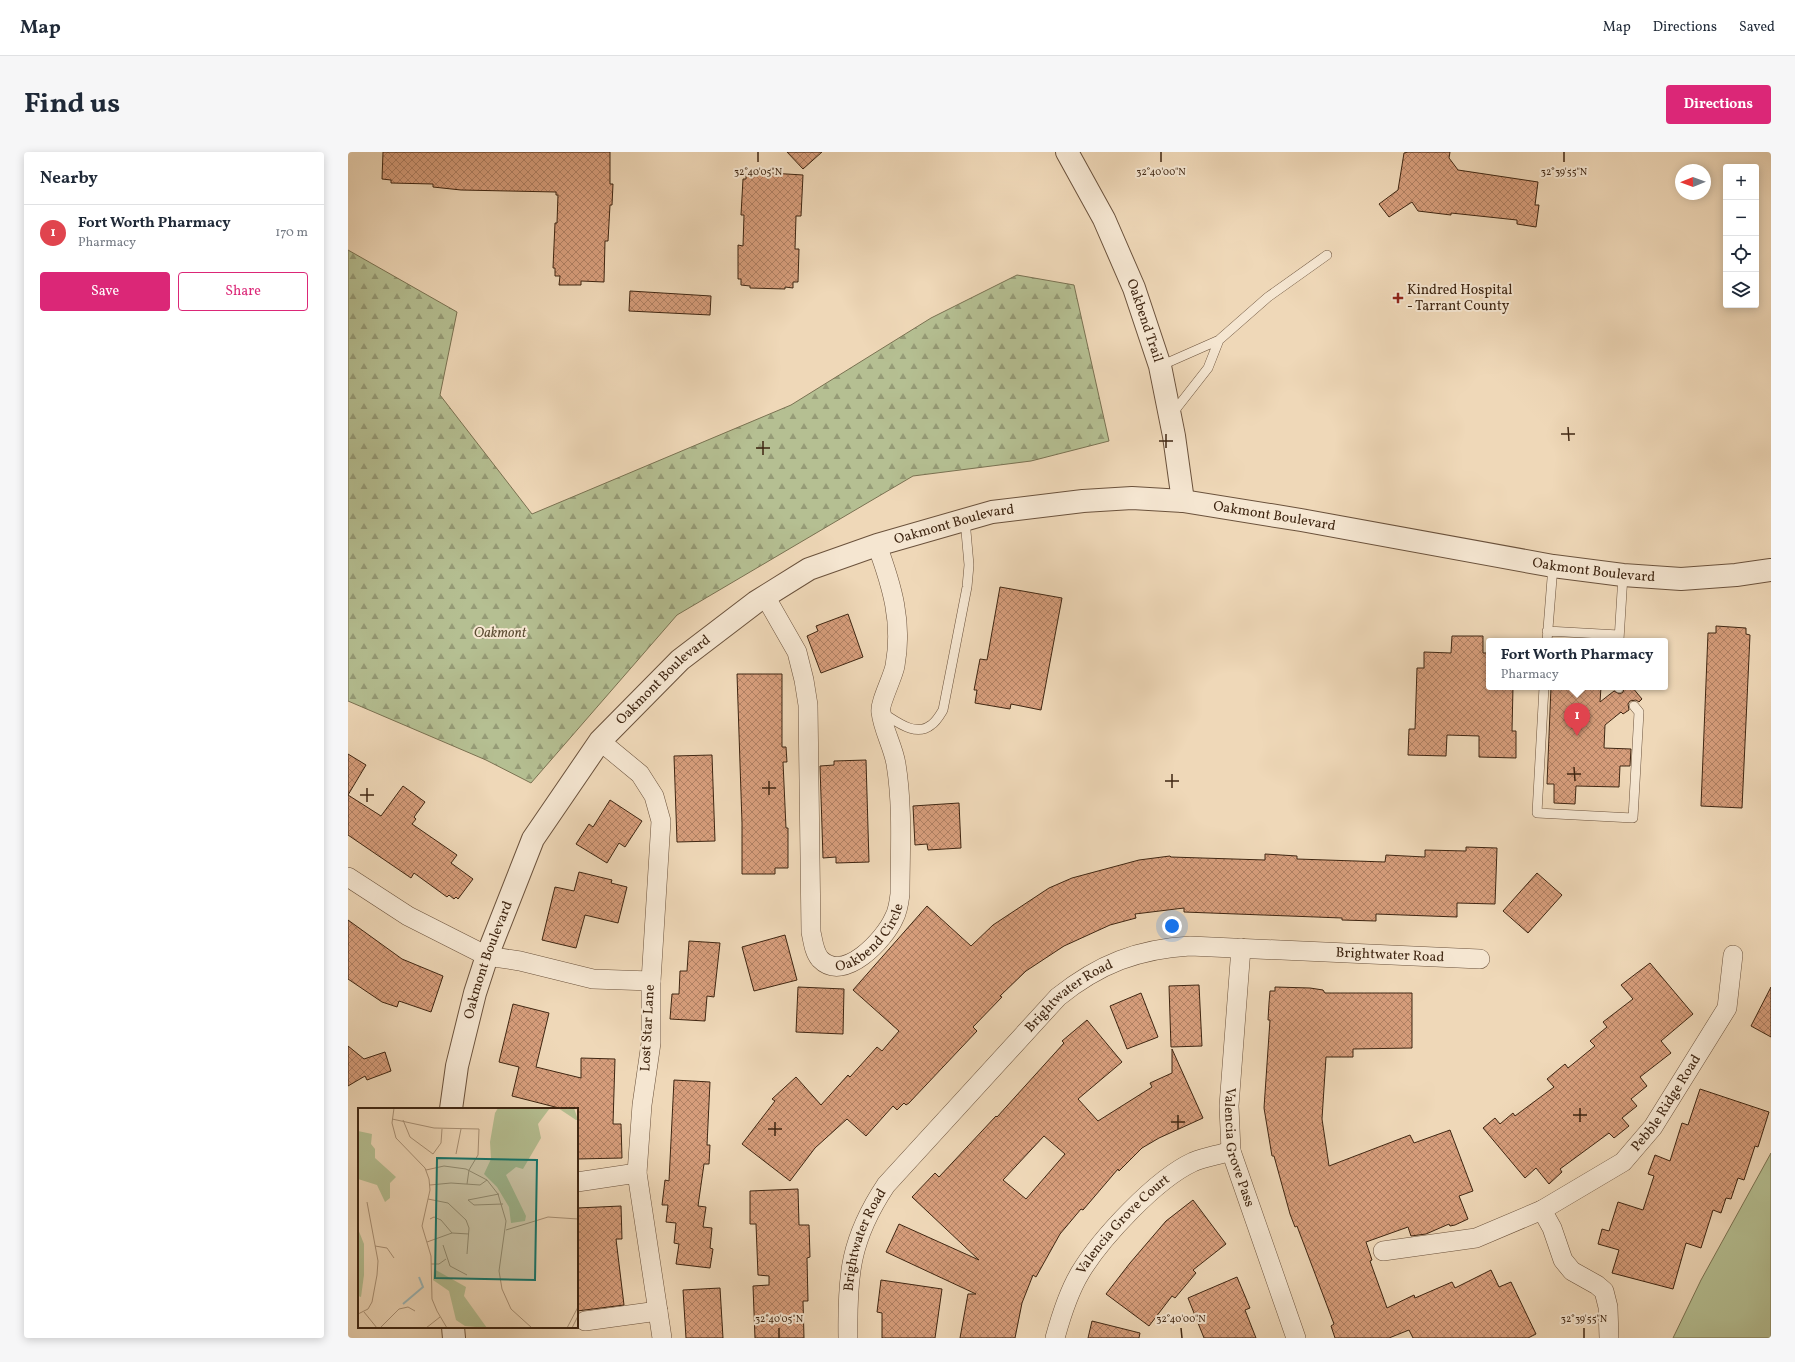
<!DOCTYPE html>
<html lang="en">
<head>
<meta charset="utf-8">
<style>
	:root { --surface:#fff; --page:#f6f6f7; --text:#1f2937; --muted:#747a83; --line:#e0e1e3; --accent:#db2777 }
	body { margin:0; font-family:Vollkorn,serif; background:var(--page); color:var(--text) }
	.controls { position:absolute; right:12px; top:12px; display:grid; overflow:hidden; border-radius:4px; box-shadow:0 2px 10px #0003 }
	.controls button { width:36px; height:36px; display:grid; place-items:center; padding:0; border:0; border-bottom:1px solid var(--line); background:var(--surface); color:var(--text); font:20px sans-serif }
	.compass { position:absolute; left:1327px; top:12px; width:36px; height:36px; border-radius:50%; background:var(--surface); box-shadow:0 2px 10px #0003; rotate:269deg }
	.you { position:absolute; left:824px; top:774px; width:14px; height:14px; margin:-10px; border:3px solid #fff; border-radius:50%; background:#1a73e8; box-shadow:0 0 0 6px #1a73e833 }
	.badge { display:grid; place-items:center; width:26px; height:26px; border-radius:50%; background:var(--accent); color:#fff; font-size:13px; font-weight:700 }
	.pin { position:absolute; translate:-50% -33px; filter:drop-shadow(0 1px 2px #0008) }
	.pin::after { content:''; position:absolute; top:21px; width:14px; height:12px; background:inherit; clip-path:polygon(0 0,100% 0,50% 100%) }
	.popup { position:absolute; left:1138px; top:486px; width:182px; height:52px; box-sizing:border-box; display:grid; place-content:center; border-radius:4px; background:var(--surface); filter:drop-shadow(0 1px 3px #0005); font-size:13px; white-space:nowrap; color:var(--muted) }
	.popup b { font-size:15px; color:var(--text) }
	.popup::after { content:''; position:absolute; left:50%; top:100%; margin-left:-8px; border:8px solid transparent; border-top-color:var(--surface) }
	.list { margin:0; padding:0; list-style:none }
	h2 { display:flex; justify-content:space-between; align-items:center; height:52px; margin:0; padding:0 16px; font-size:17px }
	h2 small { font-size:13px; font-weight:400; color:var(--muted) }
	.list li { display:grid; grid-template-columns:26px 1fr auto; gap:12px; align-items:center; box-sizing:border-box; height:56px; padding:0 16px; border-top:1px solid var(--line) }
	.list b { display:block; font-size:15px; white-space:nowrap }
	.list p { margin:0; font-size:13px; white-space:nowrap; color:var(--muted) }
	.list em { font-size:13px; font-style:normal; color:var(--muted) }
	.actions { display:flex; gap:8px; padding:12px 16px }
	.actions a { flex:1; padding:9px 0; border:1px solid var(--accent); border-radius:4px; text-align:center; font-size:14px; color:var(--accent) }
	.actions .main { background:var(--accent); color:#fff }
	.icon { flex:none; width:22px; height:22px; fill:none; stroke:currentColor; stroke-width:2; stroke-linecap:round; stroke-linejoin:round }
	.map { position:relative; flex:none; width:1423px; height:1186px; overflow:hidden; border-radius:4px }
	header { display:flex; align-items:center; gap:24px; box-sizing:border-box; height:56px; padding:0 20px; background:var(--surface); border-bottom:1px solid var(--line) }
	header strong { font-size:19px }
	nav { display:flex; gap:22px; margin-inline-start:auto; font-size:14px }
	.intro { display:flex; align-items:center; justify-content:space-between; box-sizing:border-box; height:96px; padding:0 24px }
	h1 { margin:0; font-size:28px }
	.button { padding:10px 18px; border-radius:4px; background:var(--accent); color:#fff; font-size:14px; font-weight:700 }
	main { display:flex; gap:24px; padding:0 24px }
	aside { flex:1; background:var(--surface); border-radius:4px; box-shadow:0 2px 10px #0003 }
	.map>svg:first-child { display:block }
	.forest { fill:url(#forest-firs); stroke:#7a7252 }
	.park { fill:#b5bf92; stroke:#7a7252 }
	.building { fill:url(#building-cross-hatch); stroke:#3f2612; fill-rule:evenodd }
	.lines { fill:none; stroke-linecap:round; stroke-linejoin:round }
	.service-casing { stroke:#6b523c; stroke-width:10 }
	.minor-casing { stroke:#6b523c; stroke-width:20 }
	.tertiary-casing { stroke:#6b523c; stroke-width:24 }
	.service { stroke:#f5e6d1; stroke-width:9 }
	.minor { stroke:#f5e6d1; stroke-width:19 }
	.tertiary { stroke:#f5e6d1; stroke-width:22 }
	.ticks { fill:none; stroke:#3f2612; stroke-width:1.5 }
	.poi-dot { fill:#8f2418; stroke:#f5e6d1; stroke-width:1.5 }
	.labels { text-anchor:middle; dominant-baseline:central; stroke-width:4; stroke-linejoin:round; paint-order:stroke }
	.poi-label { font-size:14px; fill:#3f2612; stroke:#f5e6d1; text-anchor:start }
	.street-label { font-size:14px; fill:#3f2612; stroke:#f5e6d1 }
	.park-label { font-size:14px; font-style:italic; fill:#5c4c32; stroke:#f5e6d1 }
	.inset-river { fill:none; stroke:#9db8b9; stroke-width:2 }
	.inset-road { fill:none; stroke:#a99176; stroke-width:1 }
	.view { fill:#0f766e; fill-opacity:0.15; stroke:#0f766e; stroke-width:2 }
	.inset-edge { fill:none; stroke:#3f2612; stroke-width:2 }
	.ticks-label { font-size:10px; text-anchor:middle; fill:#3f2612; stroke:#f5e6d1; stroke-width:4; stroke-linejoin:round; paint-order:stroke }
</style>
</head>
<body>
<header>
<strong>Map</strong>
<nav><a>Map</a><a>Directions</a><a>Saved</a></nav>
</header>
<div class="intro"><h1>Find us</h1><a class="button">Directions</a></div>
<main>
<aside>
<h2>Nearby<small></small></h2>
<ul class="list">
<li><span class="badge" style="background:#e0444e">1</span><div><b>Fort Worth Pharmacy</b><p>Pharmacy</p></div><em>170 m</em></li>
</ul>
<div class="actions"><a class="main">Save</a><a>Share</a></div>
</aside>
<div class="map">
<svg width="1423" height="1186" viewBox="0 0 1423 1186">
	<defs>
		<pattern id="forest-firs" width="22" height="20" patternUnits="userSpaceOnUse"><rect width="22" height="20" fill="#b5bf92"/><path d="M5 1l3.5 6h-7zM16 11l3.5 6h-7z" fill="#959b76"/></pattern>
		<pattern id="building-cross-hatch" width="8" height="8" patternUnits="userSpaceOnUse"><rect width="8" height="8" fill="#d69d7b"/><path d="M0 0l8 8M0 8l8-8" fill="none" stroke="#af8063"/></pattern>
	</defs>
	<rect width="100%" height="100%" fill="#efd8b8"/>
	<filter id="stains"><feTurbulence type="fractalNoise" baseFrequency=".005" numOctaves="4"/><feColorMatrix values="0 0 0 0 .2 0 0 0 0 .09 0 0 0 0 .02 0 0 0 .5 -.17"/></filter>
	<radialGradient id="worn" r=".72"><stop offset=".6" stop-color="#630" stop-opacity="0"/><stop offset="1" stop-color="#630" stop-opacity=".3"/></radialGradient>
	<path class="forest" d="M0 98 109 160 92 243 184 362 443 253 583 166 669 123 726 133 761 289 683 309 565 324 329 463 183 631 138 608 0 549Z"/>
	<path class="park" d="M1423 1001V1186H1325L1353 1128Z"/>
	<path class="building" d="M35 0H262V32H265L264 53H262L260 89H257L256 130 233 129V133H211L212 124H207V116H205L207 71H209L210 43H208V40L113 38 85 35V32L43 31V28L34 27Z
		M439 0H474L455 17Z
		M1060 0H1102L1101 6 1110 18 1190 30 1187 53H1191L1188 75 1169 72V68L1103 61V63L1070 59 1064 50 1041 65 1031 52 1050 38 1056 1Z
		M406 20 455 23 453 64H448L447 97H451L450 130H445V136L437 135V137L402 136V134L393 133V127H390V93L395 94 396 63H393L395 27H398V22H405Z
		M282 139 363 144 362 163 281 159Z
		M652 435 714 446 693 558 663 552 662 557 627 551 629 538H626L632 507 639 508Z
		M500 462 515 505 473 521 459 484 470 479 468 474Z
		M1368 474 1398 476V482L1402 483 1394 656 1353 654 1360 481H1368Z
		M1104 484H1135V501H1141V535H1165L1164 579H1168V606L1131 605V584L1099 583 1098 604 1060 603 1061 577H1067L1069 516H1076V500L1103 501Z
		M389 522H434V595H438L439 610H435L438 676H440V716H427V722H394V671Z
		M1203 535H1253L1252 550 1266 539 1272 542 1275 540 1277 535H1284L1294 547 1291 550 1288 548 1282 549 1280 552 1281 558 1275 562 1273 560 1257 573 1256 596 1283 597 1282 614H1272L1271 635 1228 634 1227 652 1206 651V632H1199Z
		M0 602 18 613 0 643 33 664 55 634 77 650 66 665 68 667 64 672 109 703 103 711 125 727 110 747 108 745 106 747 101 743 99 745 66 721 63 726 0 683Z
		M364 603 367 689 329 690 326 604Z
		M518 608 521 710 488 711V705L475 706 472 614 486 613V609Z
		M262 648 294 669 277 695 271 691 259 711 228 692 241 672 245 675Z
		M611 651 613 696 580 698 579 692 567 693 565 654Z
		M1118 695 1149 696 1147 752 1109 751V765L1028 762V769L994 768V766L836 760V756L787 762 788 766 762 773 716 794 678 819 652 844 654 845 625 875 629 879 561 951 558 953 556 951 549 958 545 954 518 984 499 967 467 996 442 1029 394 992 427 949 424 947 448 925 473 953 500 923 502 925 529 895 534 899 551 879 505 838 579 754 623 794 645 773 701 736 724 726 791 708 822 704 823 705 917 708V702L949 704V707L1037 710 1038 703 1077 705V698L1118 699Z
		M231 720 264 728 263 731 279 735 270 771 237 763 228 796 194 788 207 735 226 739Z
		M1189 721 1214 743 1180 781 1155 759Z
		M0 768 54 807 95 824 83 860 51 849 49 855 34 850 0 827Z
		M437 783 449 828 406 839 394 795Z
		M341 789 372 791 366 845 359 844 357 869 322 867 324 842H331L332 819H339Z
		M1302 811 1345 862 1313 889 1323 901 1292 925 1299 934 1283 947 1289 954 1274 966 1281 974 1266 986 1261 981 1212 1017 1214 1020 1201 1032 1188 1016 1177 1026 1135 976 1147 966 1152 972 1165 961 1167 964 1206 935 1199 927 1217 912 1220 916 1247 894 1242 889 1259 875 1255 870 1285 847 1273 833Z
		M851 833 854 894 823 895 821 834Z
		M450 835 496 837 495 882 448 880Z
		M927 835 962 836 975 838 977 841H1064V896L1005 897V905H978L974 967 981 1014 1062 983 1066 991 1102 978 1125 1039 1111 1044 1120 1067 1107 1073 1102 1074 1101 1072 1078 1082 1063 1084 1060 1075 1018 1090 1024 1108 1022 1109 1039 1156 1066 1143 1067 1146 1104 1130 1107 1136 1143 1118 1151 1135 1163 1130 1188 1182 1180 1186H1065L1061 1178 1041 1186H987L983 1174 986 1172 949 1074 947 1075 942 1062 926 1004H924L916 956 922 868H920L921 851 922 839H927Z
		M1423 835V885L1403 874Z
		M793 841 810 885 779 897 762 854Z
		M165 852 201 861 188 915 233 926V906L267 907 265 972H273L274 1006 229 1007V957H215L164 944 171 915 151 910Z
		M739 868 774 910 730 947 750 969 804 935 802 931 824 921V897L855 966 811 986 794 996 771 1019 770 1017 735 1058 733 1057 712 1082 688 1125 685 1123 674 1151 667 1186H612L620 1142H628L538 1100 551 1072 631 1108 564 1045 587 1021 591 1025 648 964 649 965 716 891 714 889ZM696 984 717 1002 678 1047 655 1028Z
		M0 894 16 907 37 900 43 919 19 928 17 924 0 934Z
		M326 928 362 930 359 993H362L361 1012H356L350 1054 358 1055 355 1075 364 1076 362 1096 365 1097 362 1116 328 1112 331 1092 326 1091 328 1071 318 1070 320 1053H314L317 1028 321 1029Z
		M1352 937 1421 960 1410 995 1407 994 1396 1028 1390 1026 1383 1047 1378 1046 1373 1061 1365 1058 1353 1096 1338 1091 1325 1137 1264 1121 1271 1098 1250 1092 1254 1077 1261 1079 1270 1050 1295 1058 1306 1024 1300 1022 1307 1003 1322 1009 1334 971 1340 973Z
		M450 1037 451 1073H461L462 1105 459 1106 460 1149H455L456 1186H407L405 1134 421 1133V1124L410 1123 408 1072H402V1039Z
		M845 1048 878 1092 845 1118 848 1121 827 1146 824 1144 801 1174 758 1142 782 1111 818 1069Z
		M273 1054 274 1087H268L276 1153 229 1159V1056Z
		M889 1125 902 1156 897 1158 908 1186H856L840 1146Z
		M533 1128 594 1137 587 1186H534V1161L529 1160Z
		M372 1136 375 1186H338L335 1138Z
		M744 1169 792 1181 791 1186H740Z"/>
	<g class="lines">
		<defs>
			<path id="service" d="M812 214 871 188 920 145 979 103
				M824 262 860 216 871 188
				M1199 479 1271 483
				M1271 488 1275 423
				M1199 489 1205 414
				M1196 535 1189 661 1285 666 1291 560 1286 554
				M1270 535 1271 536
				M533 560C547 568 567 586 583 573 588 570 592 563 595 558L619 435 621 413 617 368"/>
			<g id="minor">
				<path id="s1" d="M417 444 449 500 456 528 460 553 463 780C465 789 466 800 472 807 496 832 537 787 546 766 550 759 551 751 552 742 552 699 555 655 548 612 545 594 535 578 533 560 531 552 545 525 547 514 555 470 544 434 529 393"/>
				<path d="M252 589 292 622 306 644 313 669 303 829V891L294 953 289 1021 314 1186"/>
				<path d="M0 725 60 764 139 804 172 809 245 827 303 829"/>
				<path id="s2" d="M893 796 881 954 883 999 948 1186"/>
				<path d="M229 1030 289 1021"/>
				<path d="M1194 1058 1204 1076 1215 1108 1224 1119 1249 1133 1256 1139 1260 1155 1261 1186"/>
				<path id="s3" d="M1035 1099 1128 1086 1194 1058 1275 1010 1305 975 1379 856 1385 803"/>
				<path d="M237 1169 310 1159"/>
				<path id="s4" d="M500 1186C499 1123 502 1087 538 1033L710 845C751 812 790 797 842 794L1132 807"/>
				<path id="s5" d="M707 1186C713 1164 720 1141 732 1121 753 1086 808 1027 845 1010 857 1005 871 1003 883 999"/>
			</g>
			<g id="tertiary">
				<path id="s6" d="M719 0 756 67 786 136 812 214 826 284 835 349"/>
				<path id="s7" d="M103 957 109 914 127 841 139 804 185 687 252 589 332 508 408 450 461 417 529 393 644 360 735 349 784 346 835 349 953 368 1205 414 1275 423 1333 427 1388 423 1423 418"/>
				<path d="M105 1175 106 1186"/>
			</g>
		</defs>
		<use href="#service" class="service-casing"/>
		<use href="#minor" class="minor-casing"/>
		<use href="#tertiary" class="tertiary-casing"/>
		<use href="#service" class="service"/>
		<use href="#minor" class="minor"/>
		<use href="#tertiary" class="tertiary"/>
	</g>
	<path class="ticks" d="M410 0V10M813 0V10M1216 0V10M1220 275 1221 289M818 282V296M1213 282H1227M415 289V303M811 289H825M408 296H422M1226 615 1227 629M824 622V636M1219 622H1233M421 629V643M817 629H831M19 636V650M414 636H428M12 643H26M1232 956V970M830 963V977M1225 963H1239M427 970V984M823 970H837M420 977H434M431 1176V1186M833 1176 834 1186M1236 1176V1186"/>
	<path class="poi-dot" d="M1048 140h4v4h4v4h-4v4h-4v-4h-4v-4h4z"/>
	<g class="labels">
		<g class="poi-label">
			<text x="1059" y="138">Kindred Hospital<tspan x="1059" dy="16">- Tarrant County</tspan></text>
		</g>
		<g class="street-label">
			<text stroke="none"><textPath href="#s6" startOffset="186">Oakbend Trail</textPath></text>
			<text stroke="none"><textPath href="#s7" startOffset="1150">Oakmont Boulevard</textPath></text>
			<text stroke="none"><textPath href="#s7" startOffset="826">Oakmont Boulevard</textPath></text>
			<text stroke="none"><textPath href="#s7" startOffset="1474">Oakmont Boulevard</textPath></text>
			<text stroke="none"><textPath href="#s7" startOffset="490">Oakmont Boulevard</textPath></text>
			<text stroke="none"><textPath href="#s1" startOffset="439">Oakbend Circle</textPath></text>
			<text stroke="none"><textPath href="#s4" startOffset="760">Brightwater Road</textPath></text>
			<text stroke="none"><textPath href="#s7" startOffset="154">Oakmont Boulevard</textPath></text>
			<text stroke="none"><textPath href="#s4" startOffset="425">Brightwater Road</textPath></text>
			<text transform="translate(300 876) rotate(-87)">Lost Star Lane</text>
			<text stroke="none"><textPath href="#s3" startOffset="333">Pebble Ridge Road</textPath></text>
			<text stroke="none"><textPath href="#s2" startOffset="201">Valencia Grove Pass</textPath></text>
			<text stroke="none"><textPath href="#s5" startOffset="135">Valencia Grove Court</textPath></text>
			<text stroke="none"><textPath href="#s4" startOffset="101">Brightwater Road</textPath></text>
		</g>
		<g class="park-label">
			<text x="152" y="481">Oakmont</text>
		</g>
	</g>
	<g transform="translate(10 956)">
		<rect width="220" height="220" fill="#efd8b8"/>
		<path d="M0 121 6 136V167L3 189 0 188Z" fill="#b5bf92"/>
		<path d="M140 0H192L180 16 183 30 165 61 158 59 148 67 168 108 167 113 153 115 151 99 139 79 126 66 133 51 132 34 137 5ZM200 0H216L220 12H218Z" fill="#b5bf92"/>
		<path d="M0 23 14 26 13 36 17 41V50L38 69 32 75V90L27 94 19 77 0 71ZM76 161 108 179 106 188 129 220 107 218 98 212 91 183 75 172Z" fill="#b5bf92"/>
		<path class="inset-river" d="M45 196 65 179 61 169"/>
		<path class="inset-road" d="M36 0 34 15 38 30 67 60 71 71 72 82 64 118 73 148 74 191 79 203 89 220M75 0H120M34 11 76 20 121 21 120 47 111 62 109 76M45 12 52 29 75 46 83 35 84 21M98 46 103 21M68 62 86 58 108 61 129 72 140 86 148 113 141 163 144 181 153 201 174 220M72 77 93 75 122 77 129 72M141 86 110 92 116 97 145 96M70 91 90 95 108 112 111 120 109 146M72 111 76 109 83 112 94 125M148 122 190 109 220 111M69 134 94 125 111 126M85 137 92 158 109 167M17 138 29 140 36 150M73 156H81L88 151M6 204 19 220M0 206 10 201 14 194 19 167 20 153 9 94M22 220 41 201 50 199 57 203M68 220 82 209M209 220 220 199M214 220 220 208"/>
		<path class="view" d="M79 50 179 52 177 172 77 170Z"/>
		<rect width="220" height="220" class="inset-edge"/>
	</g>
	<g class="ticks-label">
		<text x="410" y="23">32°40'05"N</text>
		<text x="813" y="23">32°40'00"N</text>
		<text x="1216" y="23">32°39'55"N</text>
		<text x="431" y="1170">32°40'05"N</text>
		<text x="833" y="1170">32°40'00"N</text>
		<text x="1236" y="1170">32°39'55"N</text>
	</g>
	<rect width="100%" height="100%" filter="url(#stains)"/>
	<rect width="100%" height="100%" fill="url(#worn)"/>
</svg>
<div class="controls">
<button>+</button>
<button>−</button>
<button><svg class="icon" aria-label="locate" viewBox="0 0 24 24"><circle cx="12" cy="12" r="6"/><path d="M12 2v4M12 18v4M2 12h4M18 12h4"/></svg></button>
<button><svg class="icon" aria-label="layers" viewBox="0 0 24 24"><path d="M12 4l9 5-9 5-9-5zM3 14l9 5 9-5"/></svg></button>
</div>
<svg class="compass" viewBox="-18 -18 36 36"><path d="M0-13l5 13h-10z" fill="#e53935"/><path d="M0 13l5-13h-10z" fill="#747a83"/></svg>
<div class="you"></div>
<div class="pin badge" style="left:1229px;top:584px;background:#e0444e">1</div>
<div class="popup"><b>Fort Worth Pharmacy</b>Pharmacy</div>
</div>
</main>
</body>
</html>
